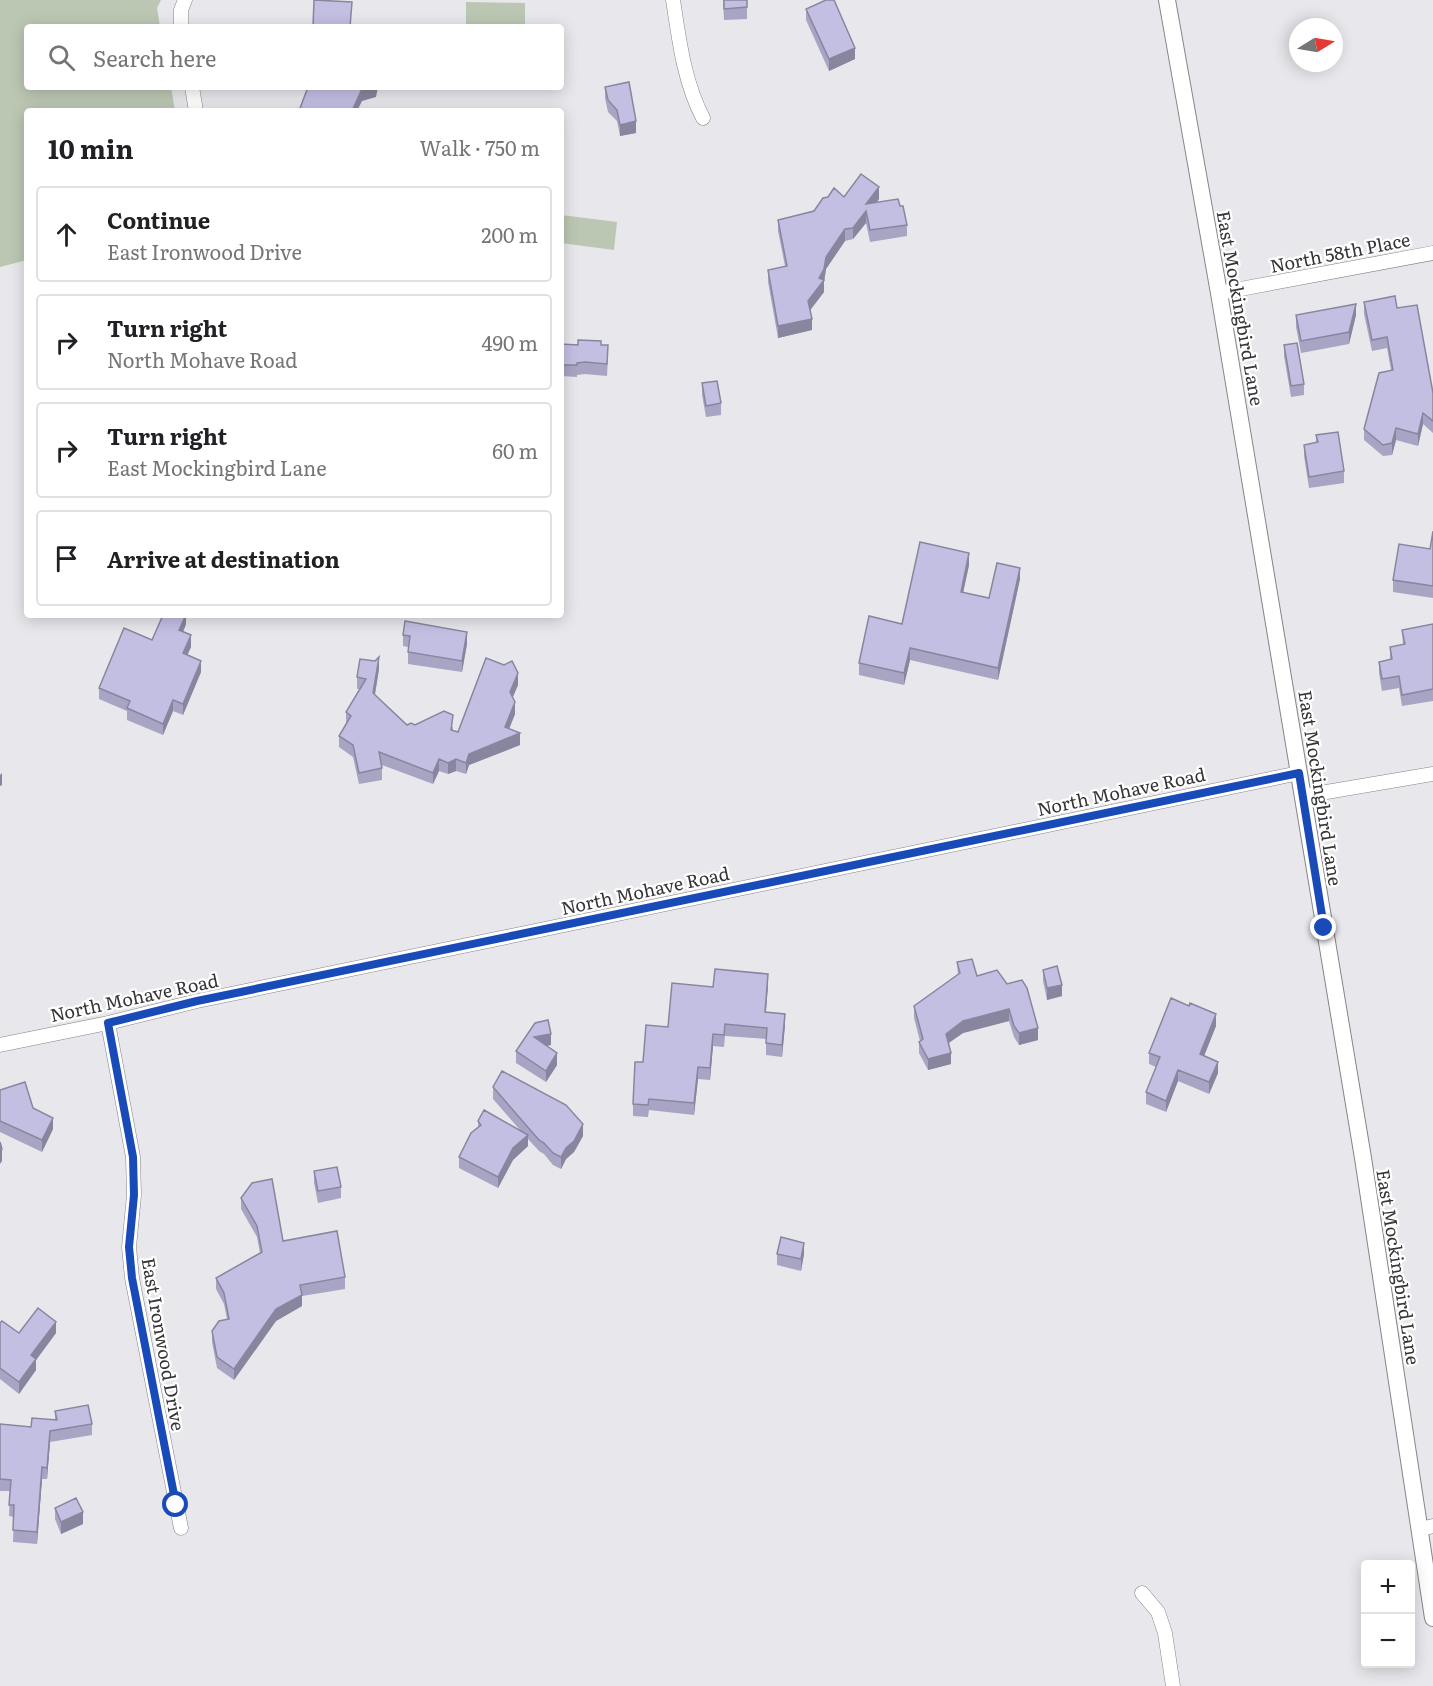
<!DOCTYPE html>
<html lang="en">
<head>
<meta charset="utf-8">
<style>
	:root { --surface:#fff; --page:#f2f2f2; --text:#202124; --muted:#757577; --line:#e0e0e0 }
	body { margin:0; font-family:Literata,serif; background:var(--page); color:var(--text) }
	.controls { position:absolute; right:18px; bottom:18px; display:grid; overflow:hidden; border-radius:6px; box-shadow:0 3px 15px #0003 }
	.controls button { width:54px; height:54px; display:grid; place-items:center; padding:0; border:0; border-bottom:2px solid var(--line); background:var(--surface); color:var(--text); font:30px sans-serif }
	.compass { position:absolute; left:1289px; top:18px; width:54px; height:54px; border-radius:50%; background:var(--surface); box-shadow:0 3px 15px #0003; rotate:79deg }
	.stop { position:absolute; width:18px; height:18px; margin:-14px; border:4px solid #194bb8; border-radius:50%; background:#fff }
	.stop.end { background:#194bb8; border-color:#fff; box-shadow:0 2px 6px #0008 }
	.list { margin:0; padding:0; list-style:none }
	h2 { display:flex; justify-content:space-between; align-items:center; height:78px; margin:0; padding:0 24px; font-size:26px }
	h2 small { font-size:20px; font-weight:400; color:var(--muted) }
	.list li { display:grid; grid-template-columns:39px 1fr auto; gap:18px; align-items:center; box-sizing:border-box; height:96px; margin:0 12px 12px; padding:0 12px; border:2px solid var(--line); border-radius:6px }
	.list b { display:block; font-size:22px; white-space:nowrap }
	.list p { margin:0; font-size:20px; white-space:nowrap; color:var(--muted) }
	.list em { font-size:20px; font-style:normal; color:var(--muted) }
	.icon { flex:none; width:33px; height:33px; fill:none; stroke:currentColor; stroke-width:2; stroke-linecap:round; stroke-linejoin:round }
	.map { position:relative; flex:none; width:1433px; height:1686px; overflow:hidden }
	.search { position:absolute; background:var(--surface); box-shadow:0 3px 15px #0003; left:24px; top:24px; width:540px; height:66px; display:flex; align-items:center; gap:15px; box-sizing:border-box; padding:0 21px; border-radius:6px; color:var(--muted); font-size:22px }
	.panel { position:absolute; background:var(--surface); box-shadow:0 3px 15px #0003; left:24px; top:108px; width:540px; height:510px; border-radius:6px }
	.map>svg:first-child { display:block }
	.green { fill:#bcc7b3 }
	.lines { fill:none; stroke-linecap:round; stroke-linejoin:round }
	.minor-casing { stroke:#858589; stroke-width:15 }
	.tertiary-casing { stroke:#858589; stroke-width:18 }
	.minor { stroke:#fff; stroke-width:14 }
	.tertiary { stroke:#fff; stroke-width:16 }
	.wall { fill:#a8a4c3 }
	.shaded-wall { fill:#88869f }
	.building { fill:#c3bfe3; stroke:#88869f; stroke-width:1.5 }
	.route { stroke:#194bb8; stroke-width:8 }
	.labels { text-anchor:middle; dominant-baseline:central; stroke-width:4.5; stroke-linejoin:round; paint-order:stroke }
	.street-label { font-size:18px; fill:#353537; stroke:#fff }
</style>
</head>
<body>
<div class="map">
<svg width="1433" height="1686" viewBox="0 0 1433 1686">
	<rect width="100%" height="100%" fill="#e8e7ec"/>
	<path class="green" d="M0 0H161L157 8 160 27H27V87H171L175 111H27V260L0 267Z
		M466 2 525 3V27H466Z
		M561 215 617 222 614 250 561 243Z"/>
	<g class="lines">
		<defs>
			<path id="minor" d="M673 0C679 39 684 82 703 118
				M181 27V10L185 0
				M192 87 196 111
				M1219 293 1433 253
				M1303 796 1433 774
				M108 1023 133 1157 134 1195 129 1247 132 1278 181 1528
				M0 1045 108 1023 197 1001 1299 773
				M1420 1529 1433 1526
				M1142 1593 1158 1612 1165 1633 1173 1686"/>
			<path id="tertiary" d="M1167 0 1219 293 1363 1158 1433 1618"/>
		</defs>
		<use href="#minor" class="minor-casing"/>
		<use href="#tertiary" class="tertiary-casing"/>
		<use href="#minor" class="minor"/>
		<use href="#tertiary" class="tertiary"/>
	</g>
	<path class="wall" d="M723 0H747V19L724 20Z
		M806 9 855 59 829 71 806 20Z
		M605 87 636 133 620 136 617 121 608 112 605 98Z
		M844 197 879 199 876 203 900 206 907 225V236L870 242 866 223 853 239 845 241 826 269 824 282V292L810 310 812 330 778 338 768 282V270L785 266 778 231V220L814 211Z
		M1364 302 1397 308 1433 393V433L1423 424 1418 446 1396 440 1392 455 1383 456 1364 440V429L1391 370 1387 348 1372 351 1364 314Z
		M1296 315H1356L1349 344 1301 353 1296 327Z
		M561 344 601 345 608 357 607 376 585 374 577 375V377L561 376Z
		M1284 345 1304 384V395L1291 397 1284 356Z
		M702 383 721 403V415L706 417 702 395Z
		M1316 435 1344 471V483L1309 488 1304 456V445L1316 443Z
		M1433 531V598L1393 592V580L1430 549Z
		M969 565 963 592 989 598 1020 579 998 680 910 660 904 685 859 675V663Z
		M186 615V624L183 632 191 647 187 655 201 672 183 715 173 711 163 735 127 720V711L99 699V688L152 640Z
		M1433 624V701L1402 706 1399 688 1382 691 1379 673V662L1390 660V647L1403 645 1402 630Z
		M403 635 467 644 462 672 408 664V647L403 646Z
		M379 669 375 695 407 725H415L453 727V730L458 732 518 685 512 698 515 714 509 729 520 745 469 765 466 774 456 771 448 774 439 771 433 784 382 765V780L359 784 353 757 339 747V736L346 723V712L360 689H357V677Z
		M957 962 977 976 1038 1040 1019 1045 1014 1037 1009 1021 963 1033 948 1043 951 1064 928 1070 919 1053V1042L920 1041 914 1018V1006L958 975Z
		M1043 970 1062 996 1047 1000 1043 981Z
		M768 985 766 1012 785 1025 782 1057 766 1055V1039L725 1036 724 1047 713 1046 710 1080 698 1079 694 1115 649 1110 648 1117 633 1116V1104L643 1062 713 987Z
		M1216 1026 1204 1056 1218 1073 1209 1094 1178 1081 1166 1112 1146 1104V1092L1156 1067 1149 1064V1053Z
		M551 1045 547 1046 557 1065 546 1082 516 1063V1051Z
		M493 1087 583 1136 574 1152 566 1159 561 1169 553 1165 544 1154 539 1151 528 1139V1146L513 1160 498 1188 459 1168V1157L478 1128V1121L521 1131 493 1099Z
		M0 1090 33 1108 53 1129 42 1152 0 1132Z
		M314 1171 341 1187V1198L318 1203 314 1183Z
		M241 1198 283 1241 345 1277V1289L302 1296V1306L276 1321 234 1380 217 1368 212 1342V1331L227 1319 224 1304 216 1289V1278L260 1253 257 1237 241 1209Z
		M777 1254H804L801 1271 777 1265Z
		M0 1323 19 1333H56L36 1360V1370L19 1394 0 1379Z
		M55 1411 92 1424V1435L50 1442 47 1479H42L37 1544 13 1542 14 1517 9 1516 10 1491H0V1424L31 1427 55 1419Z
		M55 1508 83 1524 61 1534 55 1519Z"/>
	<path class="shaded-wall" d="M855 48V59L829 71V59Z
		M372 87H378L376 97 362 101 357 111H352L362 89Z
		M636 121V133L620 136V125Z
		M879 187V199L867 215 866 211V223L853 239V228L866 204Z
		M845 229V241L826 269 824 282V292L808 313V301L819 278 826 257Z
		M1356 304V315L1349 344V332Z
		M812 319V330L778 338V326Z
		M1423 413V424L1418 446V434Z
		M1396 428V440L1392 455V443Z
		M969 553V565L961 603V592Z
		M1020 568V579L998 680V668Z
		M186 615V624L179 642V630Z
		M467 632V644L462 672V661Z
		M191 635V647L183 665V653Z
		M910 648V660L904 685V673Z
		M379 657V669L373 705V693Z
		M201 661V672L183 715V704Z
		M518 673V685L510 704V692Z
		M173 700V711L163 735V724Z
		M515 702V714L505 739V727Z
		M520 733V745L469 765 466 774V763L469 754Z
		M439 759V771L433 784V773Z
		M456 759V771L448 774V763Z
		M2 773V785L0 786V775Z
		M768 974V985L765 1023V1012Z
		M1062 985V996L1047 1000V988Z
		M1009 1009V1021L963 1033 946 1045V1034L963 1021Z
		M785 1014V1025L782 1057V1045Z
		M1216 1014V1026L1200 1066V1054Z
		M1038 1028V1040L1019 1045V1033Z
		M551 1034V1045L534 1049V1037Z
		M713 1034V1046L710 1080V1068Z
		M557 1053V1065L546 1082V1071Z
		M951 1053V1064L928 1070V1059Z
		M1218 1062V1073L1209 1094V1082Z
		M698 1067V1079L694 1115V1103Z
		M1178 1070V1081L1166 1112V1101Z
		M53 1118V1129L42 1152V1140Z
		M583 1124V1136L574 1152 566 1159 561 1169V1157L566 1148Z
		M528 1135V1146L513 1160 498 1188V1177L513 1148Z
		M2 1149V1161L0 1164V1152Z
		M804 1243V1254L801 1271V1259Z
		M302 1295V1306L276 1321 234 1380V1369L276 1309Z
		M56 1322V1333L36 1360V1370L19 1394V1382L31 1355Z
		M50 1431V1442L47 1479V1468Z
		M42 1467V1479L37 1544V1532Z
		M83 1512V1524L61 1534V1522Z"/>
	<path class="building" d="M314 0 352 2 350 27H313Z
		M724 0H747V7L724 9Z
		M826 0H834L855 48 829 59 806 9Z
		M629 82 636 121 620 125 617 110 608 100 605 87Z
		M308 87H372L362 89 352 111H299Z
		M861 174 879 187 866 204 898 199 900 206H903L907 225 870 230 866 211 853 228 845 229 826 257 824 269 819 278 824 280 808 301 812 319 778 326 768 270 787 266 778 220 814 211 823 198 828 197 834 188 844 197Z
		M1395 296 1397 308 1417 305 1433 393V421L1423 413 1418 434 1396 428 1392 443 1383 445 1364 429 1379 373 1393 370 1387 337 1372 340 1364 302Z
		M1356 304 1349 332 1301 341 1296 315Z
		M578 340 601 341V345H608L607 364 585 362 577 363V365H561V344L578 345Z
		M1297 343 1304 384 1291 386 1284 345Z
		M717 381 721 403 706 406 702 383Z
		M1338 432 1344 471 1309 477 1304 445 1318 442 1316 435Z
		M1433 531V586L1393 580 1399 544 1430 549Z
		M920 542 969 553 961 592 989 598 997 563 1020 568 998 668 910 648 904 673 859 663 869 616 902 624Z
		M163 615H186L179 630 191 635 183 653 201 661 183 704 173 700 163 724 127 708 130 701 99 688 124 628 152 640Z
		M405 621 467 632 462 661 408 652 410 636 403 635Z
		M1433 624V689L1402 695 1399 676 1382 679 1379 662 1392 659 1390 647 1405 644 1402 630Z
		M379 657 373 693 407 725 411 723 415 725 444 711 453 715 451 730 458 732 486 658 504 665 512 661 518 673 510 692 515 702 505 727 520 733 469 754 466 763 456 759 448 763 439 759 433 773 379 752 382 768 359 773 353 745 339 736 351 716 346 712 366 679 357 677 360 659 375 661Z
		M972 959 977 976 997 970 1007 984 1022 980 1027 988 1038 1028 1019 1033 1014 1026 1009 1009 963 1021 946 1034 951 1053 928 1059 919 1042 923 1039 914 1006 960 973 957 962Z
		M1057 966 1062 985 1047 988 1043 970Z
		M715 969 768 974 765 1012 785 1014 782 1045 766 1043 767 1028 725 1024 724 1035 713 1034 710 1068 698 1067 694 1103 649 1099 648 1105 633 1104 635 1062H643L646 1025 668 1027 672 983 713 987Z
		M1171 998 1189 1006 1190 1003 1216 1014 1200 1054 1218 1062 1209 1082 1178 1070 1166 1101 1146 1092 1160 1057 1149 1053Z
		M548 1020 551 1034 534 1037 557 1053 546 1071 516 1051 535 1023Z
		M502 1071 566 1105 583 1124 574 1141 566 1148 561 1157 553 1153 544 1143 539 1140 493 1087Z
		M25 1082 33 1108 53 1118 42 1140 0 1121V1090Z
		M484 1110 528 1135 513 1148 498 1177 459 1157 471 1133 481 1125 478 1121Z
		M0 1142 2 1149 0 1152Z
		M337 1167 341 1187 318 1191 314 1171Z
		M272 1179 283 1241 337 1231 345 1277 300 1285 302 1295 276 1309 234 1369 217 1357 212 1331 219 1321 229 1319 224 1293 216 1278 262 1252 257 1226 241 1198 252 1183Z
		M781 1237 804 1243 801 1259 777 1254Z
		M38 1308 56 1322 31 1355 36 1359 19 1382 0 1368V1323L2 1321 19 1333Z
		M88 1405 92 1424 50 1431 47 1468 42 1467 37 1532 13 1530 14 1505H9L11 1480 0 1479V1424L31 1427 32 1418 57 1420 55 1411Z
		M76 1498 83 1512 61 1522 55 1508Z"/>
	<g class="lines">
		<path class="route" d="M176 1505 132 1278 129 1247 134 1195 133 1157 108 1023 197 1001 1299 773 1324 928"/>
	</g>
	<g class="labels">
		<g class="street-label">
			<text transform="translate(1340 252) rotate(-11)">North 58th Place</text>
			<text transform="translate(1241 308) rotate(80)">East Mockingbird Lane</text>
			<text transform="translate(1321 788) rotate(81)">East Mockingbird Lane</text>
			<text transform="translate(1121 791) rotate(-12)">North Mohave Road</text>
			<text transform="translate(645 890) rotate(-12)">North Mohave Road</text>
			<text transform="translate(134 997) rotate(-12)">North Mohave Road</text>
			<text transform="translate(1399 1267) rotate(81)">East Mockingbird Lane</text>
			<text transform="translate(164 1344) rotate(80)">East Ironwood Drive</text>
		</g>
	</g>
</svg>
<div class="controls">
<button>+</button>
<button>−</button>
</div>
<svg class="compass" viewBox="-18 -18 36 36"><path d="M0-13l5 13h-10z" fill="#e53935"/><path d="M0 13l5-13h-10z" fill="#757577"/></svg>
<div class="stop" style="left:176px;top:1505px"></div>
<div class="stop end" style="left:1324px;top:928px"></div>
<div class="search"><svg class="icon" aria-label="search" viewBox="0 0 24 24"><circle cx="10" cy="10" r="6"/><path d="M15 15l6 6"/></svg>Search here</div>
<section class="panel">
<h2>10 min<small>Walk · 750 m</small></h2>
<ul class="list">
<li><svg class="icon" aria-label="ahead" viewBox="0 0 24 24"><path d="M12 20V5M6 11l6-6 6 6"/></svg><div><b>Continue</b><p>East Ironwood Drive</p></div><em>200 m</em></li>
<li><svg class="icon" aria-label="right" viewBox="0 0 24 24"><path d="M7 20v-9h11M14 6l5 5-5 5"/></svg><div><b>Turn right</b><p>North Mohave Road</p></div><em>490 m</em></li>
<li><svg class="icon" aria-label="right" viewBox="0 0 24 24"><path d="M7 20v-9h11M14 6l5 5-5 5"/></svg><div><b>Turn right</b><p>East Mockingbird Lane</p></div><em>60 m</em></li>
<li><svg class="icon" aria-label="arrive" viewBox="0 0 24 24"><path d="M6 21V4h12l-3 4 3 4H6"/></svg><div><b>Arrive at destination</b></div></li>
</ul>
</section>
</div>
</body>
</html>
